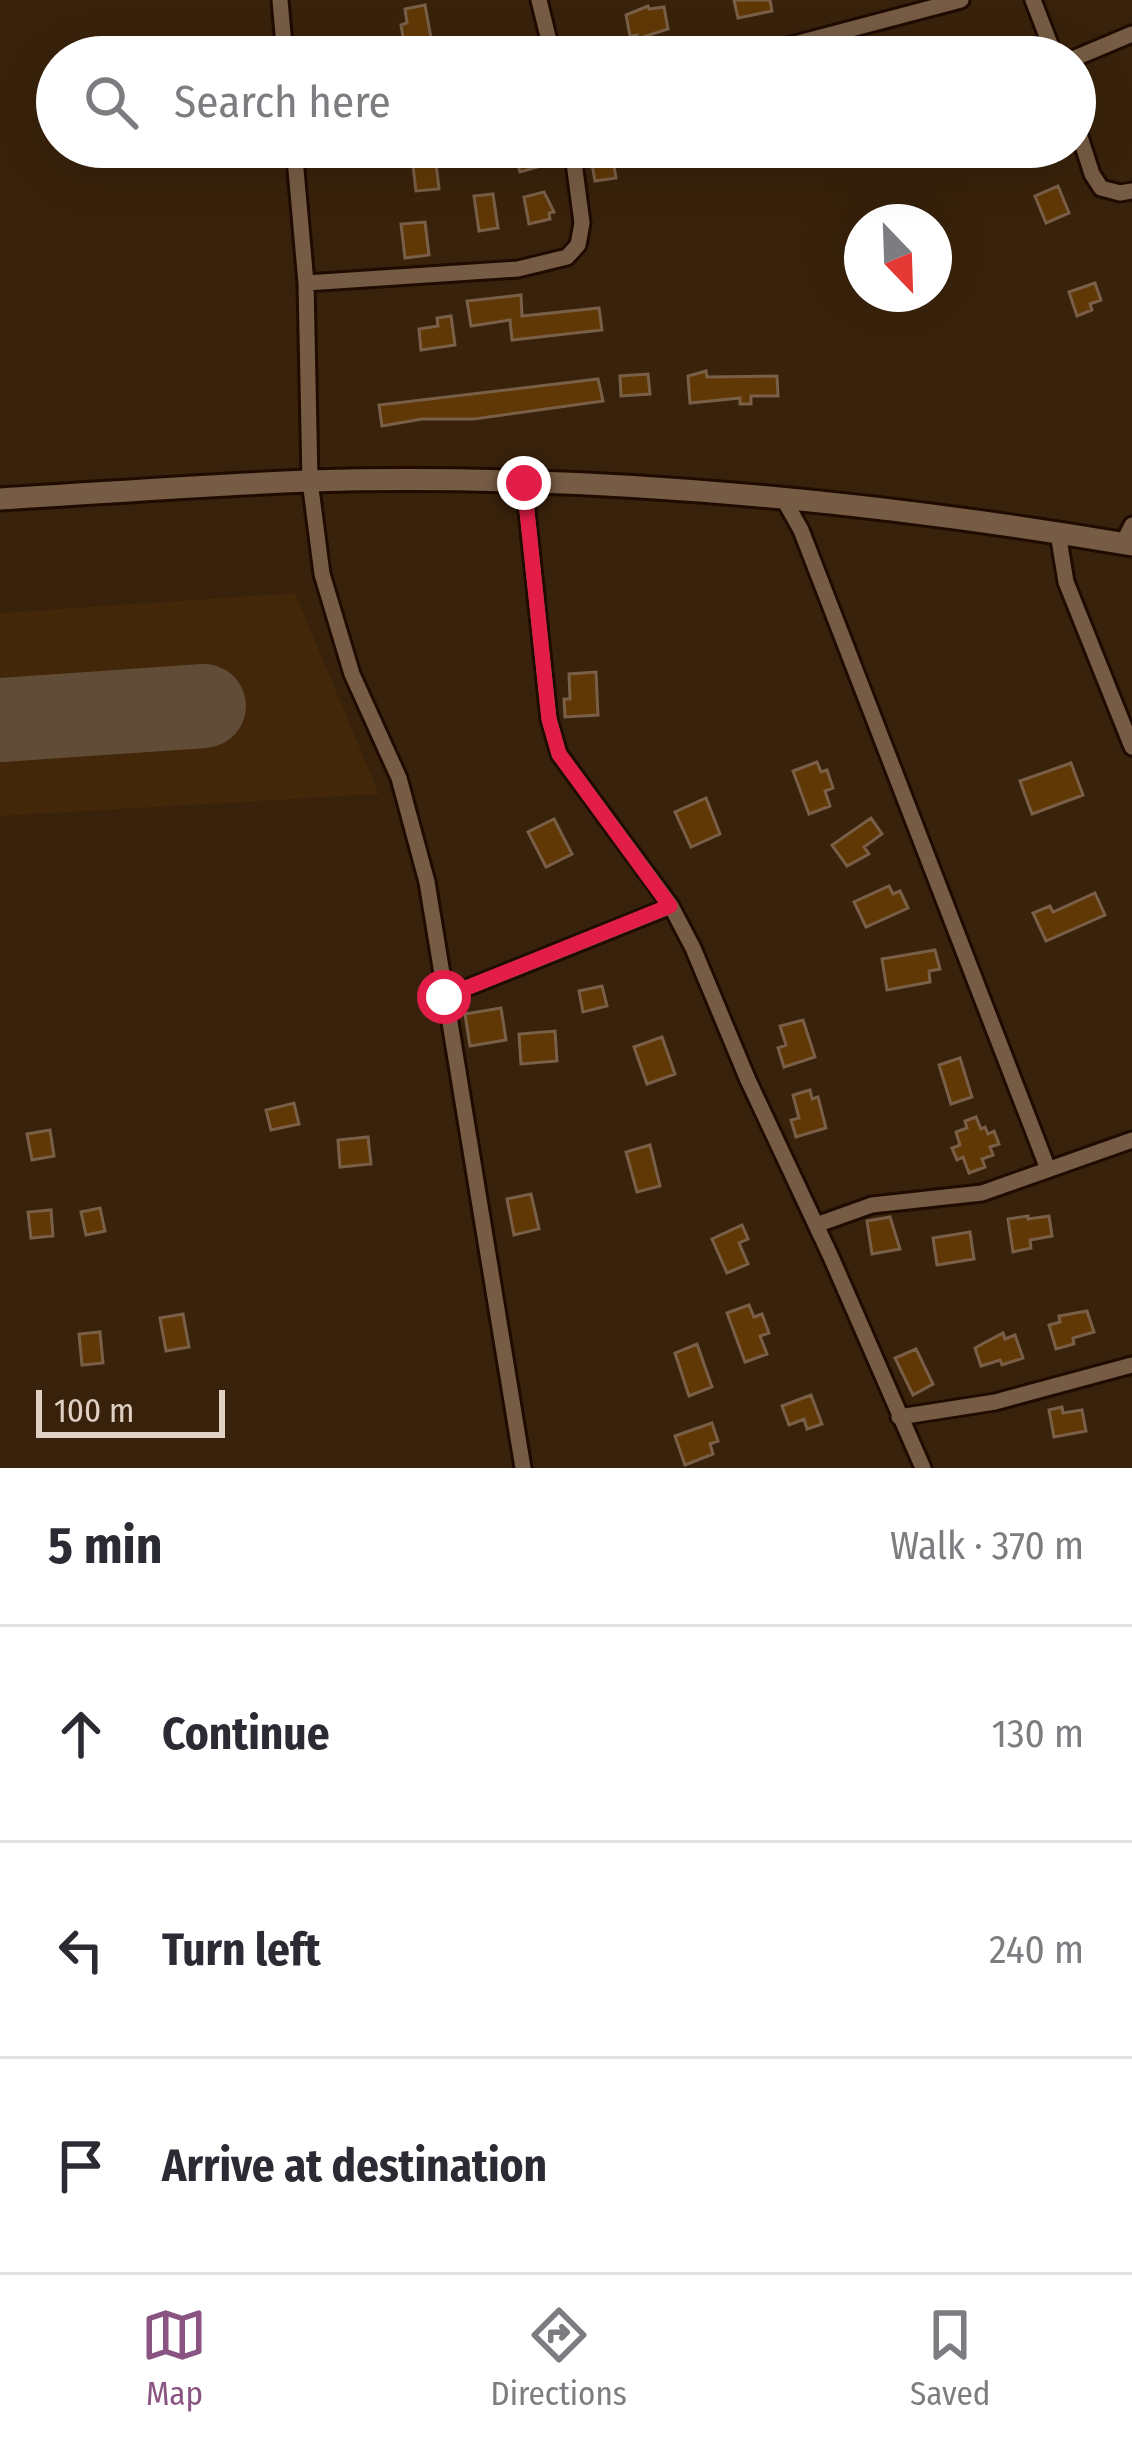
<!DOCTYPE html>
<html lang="en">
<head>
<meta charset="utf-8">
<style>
	:root { --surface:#fff; --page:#f7f7f7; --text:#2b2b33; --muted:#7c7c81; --line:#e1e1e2; --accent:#8a5482 }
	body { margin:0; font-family:"Fira Sans Condensed",sans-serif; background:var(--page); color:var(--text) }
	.compass { position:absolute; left:844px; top:204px; width:108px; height:108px; border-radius:50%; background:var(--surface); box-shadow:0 12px 48px #0002; rotate:157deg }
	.scale { position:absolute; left:36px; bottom:30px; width:189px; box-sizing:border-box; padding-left:12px; border:6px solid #e0d1c4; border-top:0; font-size:33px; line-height:42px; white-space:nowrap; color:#e0d1c4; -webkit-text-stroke:9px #39220b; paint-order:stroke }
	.stop { position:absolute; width:36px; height:36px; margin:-27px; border:9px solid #e11d48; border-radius:50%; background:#fff }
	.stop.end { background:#e11d48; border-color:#fff; box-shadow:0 3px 12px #0008 }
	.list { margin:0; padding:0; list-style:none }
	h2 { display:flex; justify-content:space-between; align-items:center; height:156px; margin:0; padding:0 48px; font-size:51px }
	h2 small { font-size:39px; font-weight:400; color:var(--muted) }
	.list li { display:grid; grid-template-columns:78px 1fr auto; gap:36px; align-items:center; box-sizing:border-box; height:216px; padding:0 48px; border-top:3px solid var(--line) }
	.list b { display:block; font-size:45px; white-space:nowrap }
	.list em { font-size:39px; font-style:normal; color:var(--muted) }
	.icon { flex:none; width:66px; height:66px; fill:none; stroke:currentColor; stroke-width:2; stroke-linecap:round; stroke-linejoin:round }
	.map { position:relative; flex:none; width:1132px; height:1468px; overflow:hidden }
	.search { position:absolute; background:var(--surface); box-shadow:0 12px 48px #0002; left:36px; right:36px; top:36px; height:132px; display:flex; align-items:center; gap:30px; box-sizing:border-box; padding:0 42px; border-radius:66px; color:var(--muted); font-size:45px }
	.sheet { height:804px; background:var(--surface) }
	nav { display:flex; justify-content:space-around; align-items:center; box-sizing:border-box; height:168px; border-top:3px solid var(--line); background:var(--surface); font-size:33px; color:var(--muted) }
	nav a { display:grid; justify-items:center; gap:6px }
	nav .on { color:var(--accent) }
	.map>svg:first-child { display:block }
	.built { fill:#422708 }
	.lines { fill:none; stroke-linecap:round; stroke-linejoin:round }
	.runway { stroke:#614c38; stroke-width:84 }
	.building { fill:#603806; stroke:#795f47; stroke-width:3 }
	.minor-casing { stroke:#1f0b00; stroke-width:21 }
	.secondary-casing { stroke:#1f0b00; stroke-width:27 }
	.minor { stroke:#765c44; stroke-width:15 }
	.secondary { stroke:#765c44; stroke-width:21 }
	.route { stroke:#e11d48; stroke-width:15 }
</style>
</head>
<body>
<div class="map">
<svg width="1132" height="1468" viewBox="0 0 1132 1468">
	<rect width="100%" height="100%" fill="#39220b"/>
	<path class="built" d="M295 593 379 794 0 816V613Z"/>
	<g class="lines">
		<path class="runway" d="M0 720 204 706"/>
	</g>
	<path class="building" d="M734 0H770L772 11 738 18Z
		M425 5 431 38 404 43 401 25 407 23 405 9Z
		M648 6 649 9 664 7 668 29 637 39V35L630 36 626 15Z
		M513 147H534L541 166 520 172Z
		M589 147H611L616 178 595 181Z
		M435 155 439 189 416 191 412 158Z
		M1058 186 1069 213 1046 223 1035 196Z
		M544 192 554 212 549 213 550 219 529 224 524 197Z
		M493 194 498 228 479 231 474 196Z
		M425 222 429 255 405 258 401 224Z
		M1095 283 1101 300 1090 304 1092 310 1077 316 1069 292Z
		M521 295 522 316 599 308 602 330 512 340 510 320 471 326 467 301Z
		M451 316 455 345 421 350 419 329 438 326 437 318Z
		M706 371 707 377 777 376 778 396H751V404H740V398L690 403 688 376Z
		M648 374 650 394 621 396 620 376Z
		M598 379 603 401 474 419H422L382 426 379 405Z
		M596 672 598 715 565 717 564 699H570L569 674Z
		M817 762 821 772 827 770 833 788 825 791 830 806 809 814 793 771Z
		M1071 763 1083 795 1032 814 1020 781Z
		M706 798 720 834 691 847 675 812Z
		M871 818 882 834 864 847 869 854 847 866 832 845Z
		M554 819 572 854 546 867 528 832Z
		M889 886 893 894 900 891 908 908 866 927 854 902Z
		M1095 893 1105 915 1046 941 1033 913 1050 906 1053 912Z
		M935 950 940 969 929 971 930 982 887 990 882 959Z
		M602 986 607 1006 583 1012 579 991Z
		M501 1008 506 1040 470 1046 465 1014Z
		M803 1020 815 1057 784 1067 778 1048 786 1045 780 1026Z
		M555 1031 557 1061 521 1064 519 1034Z
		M662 1037 675 1074 647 1084 634 1047Z
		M960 1058 972 1097 951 1104 939 1065Z
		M810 1090 812 1099 818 1097 826 1128 796 1137 791 1120 799 1118 793 1095Z
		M294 1103 299 1124 271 1130 266 1110Z
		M976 1117 981 1129 985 1127 988 1134 994 1131 999 1144 990 1147 993 1155 982 1159 985 1167 969 1173 963 1157 957 1160 952 1148 960 1145 956 1132 967 1128 965 1121Z
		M50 1130 54 1156 32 1160 27 1134Z
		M368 1137 371 1164 340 1167 338 1140Z
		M650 1145 660 1186 637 1192 626 1152Z
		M531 1194 539 1229 514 1235 507 1199Z
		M100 1208 105 1231 86 1235 81 1212Z
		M51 1210 53 1236 31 1238 28 1212Z
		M1028 1216V1219L1049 1216 1052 1236 1030 1240 1031 1248 1013 1252 1008 1219Z
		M890 1217 900 1249 872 1254 867 1221Z
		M742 1225 748 1239 739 1243 748 1264 727 1273 712 1239Z
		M970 1232 974 1259 937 1265 933 1238Z
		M749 1305 754 1317 762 1314 769 1333 760 1336 767 1354 745 1362 727 1313Z
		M1087 1311 1094 1332 1073 1338 1074 1344 1056 1349 1049 1325 1060 1322 1059 1316Z
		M183 1314 189 1347 166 1351 160 1318Z
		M100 1332 103 1363 82 1365 79 1334Z
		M1003 1333 1005 1339 1015 1335 1023 1358 1002 1365 1000 1360 981 1366 975 1348Z
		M697 1344 712 1387 689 1396 675 1353Z
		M916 1349 933 1384 913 1395 895 1358Z
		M811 1395 822 1424 807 1429 804 1419 789 1425 782 1406Z
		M1062 1407 1063 1413 1082 1410 1086 1431 1054 1437 1049 1410Z
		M712 1423 718 1441 710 1444 713 1454 685 1465 675 1436Z"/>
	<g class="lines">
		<defs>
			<path id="minor" d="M280 0 285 57
				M539 0 553 57
				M1033 0 1055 57
				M745 57 961 0
				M1075 58 1132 34
				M1075 121 1092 174 1101 188 1120 193 1132 191
				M294 147 306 283 310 481 322 574 352 674 399 778 427 882 523 1468
				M306 283 518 269 567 257 578 245 582 223 572 147
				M524 483 549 719 559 754 671 906 693 948 748 1080 831 1257 923 1468
				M783 498 801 530 1048 1169
				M1058 533 1066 582 1132 747
				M1123 543 1132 525
				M444 997 671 906
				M816 1225 872 1205 982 1193 1132 1140
				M899 1417 995 1402 1132 1365"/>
			<path id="secondary" d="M0 499C103 493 206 485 309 481 584 473 861 499 1132 545"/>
		</defs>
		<use href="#minor" class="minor-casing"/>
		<use href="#secondary" class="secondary-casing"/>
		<use href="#minor" class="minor"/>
		<use href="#secondary" class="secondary"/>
	</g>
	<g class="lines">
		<path class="route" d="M444 997 670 906 559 754 549 719 524 483"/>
	</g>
</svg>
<svg class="compass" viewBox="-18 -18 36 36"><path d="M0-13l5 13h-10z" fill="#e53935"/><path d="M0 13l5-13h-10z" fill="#7c7c81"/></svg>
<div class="scale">100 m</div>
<div class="stop" style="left:444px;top:997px"></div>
<div class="stop end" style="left:524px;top:483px"></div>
<div class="search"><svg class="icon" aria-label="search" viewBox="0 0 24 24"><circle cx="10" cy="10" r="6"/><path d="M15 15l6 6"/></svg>Search here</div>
</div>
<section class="sheet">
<h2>5 min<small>Walk · 370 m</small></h2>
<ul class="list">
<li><svg class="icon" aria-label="ahead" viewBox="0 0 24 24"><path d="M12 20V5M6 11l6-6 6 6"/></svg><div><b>Continue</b></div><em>130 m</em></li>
<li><svg class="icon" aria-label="left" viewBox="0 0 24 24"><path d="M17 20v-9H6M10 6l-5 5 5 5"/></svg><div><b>Turn left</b></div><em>240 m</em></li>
<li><svg class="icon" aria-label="arrive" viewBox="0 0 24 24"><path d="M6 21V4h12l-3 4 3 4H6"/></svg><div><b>Arrive at destination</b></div></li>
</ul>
</section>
<nav>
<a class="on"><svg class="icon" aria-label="map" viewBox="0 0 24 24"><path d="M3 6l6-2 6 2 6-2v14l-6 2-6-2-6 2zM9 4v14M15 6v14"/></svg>Map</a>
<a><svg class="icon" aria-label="directions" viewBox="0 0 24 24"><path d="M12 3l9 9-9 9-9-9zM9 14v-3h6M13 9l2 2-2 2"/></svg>Directions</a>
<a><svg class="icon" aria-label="saved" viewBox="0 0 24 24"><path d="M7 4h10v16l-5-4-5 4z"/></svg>Saved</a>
</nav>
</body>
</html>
